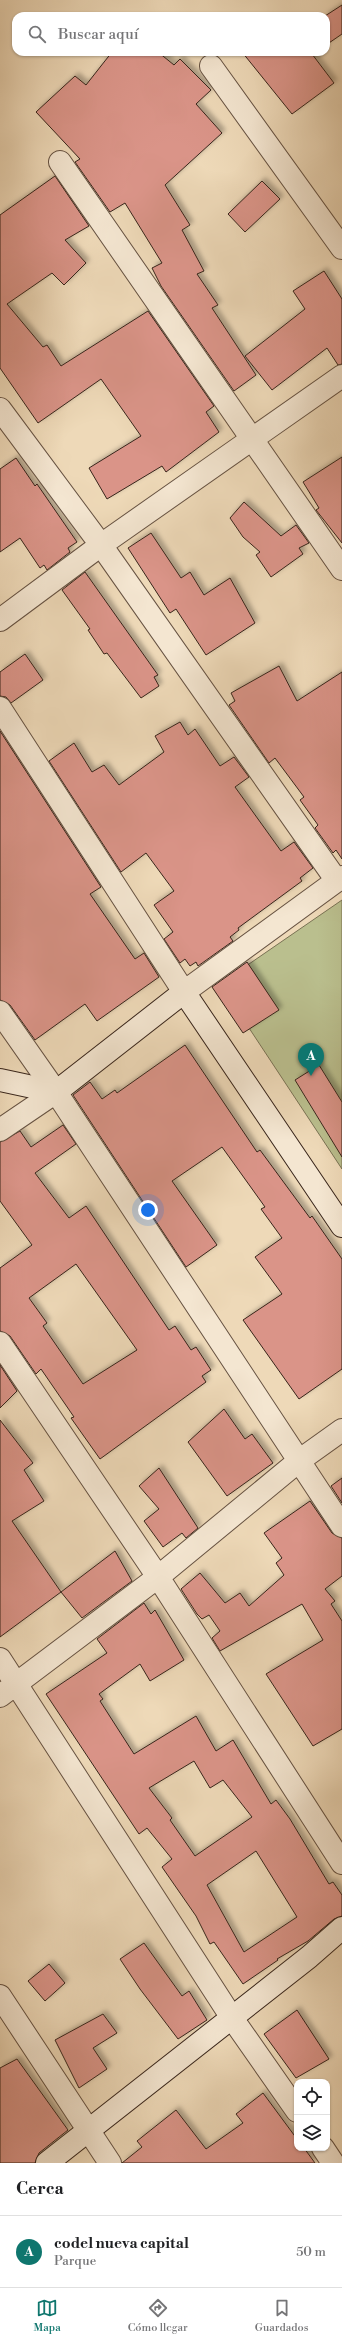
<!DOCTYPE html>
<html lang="es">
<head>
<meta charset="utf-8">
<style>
	:root { --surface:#fff; --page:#f6f6f6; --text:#202124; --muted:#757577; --line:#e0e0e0; --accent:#0f766e }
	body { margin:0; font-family:"Libre Bodoni",serif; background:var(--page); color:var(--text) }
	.controls { position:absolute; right:12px; bottom:12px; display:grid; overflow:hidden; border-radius:8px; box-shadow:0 1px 3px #0004 }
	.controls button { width:36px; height:36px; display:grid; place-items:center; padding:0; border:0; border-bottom:1px solid var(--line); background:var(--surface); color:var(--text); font:20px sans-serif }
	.you { position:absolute; left:148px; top:1210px; width:14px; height:14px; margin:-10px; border:3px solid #fff; border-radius:50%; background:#1a73e8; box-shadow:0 0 0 6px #1a73e833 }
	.badge { display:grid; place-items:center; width:26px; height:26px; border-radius:50%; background:var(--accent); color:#fff; font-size:13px; font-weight:700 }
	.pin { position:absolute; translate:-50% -33px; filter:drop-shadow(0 1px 2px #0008) }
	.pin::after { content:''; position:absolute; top:21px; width:14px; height:12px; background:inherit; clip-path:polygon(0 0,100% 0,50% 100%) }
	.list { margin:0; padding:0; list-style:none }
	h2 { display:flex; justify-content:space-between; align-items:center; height:52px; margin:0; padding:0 16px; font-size:17px }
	h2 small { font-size:13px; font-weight:400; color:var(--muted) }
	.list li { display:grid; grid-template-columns:26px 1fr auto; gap:12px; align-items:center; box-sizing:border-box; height:72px; padding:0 16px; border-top:1px solid var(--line) }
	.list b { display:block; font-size:15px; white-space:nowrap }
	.list p { margin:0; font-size:13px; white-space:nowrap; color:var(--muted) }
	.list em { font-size:13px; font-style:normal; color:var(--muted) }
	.icon { flex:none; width:22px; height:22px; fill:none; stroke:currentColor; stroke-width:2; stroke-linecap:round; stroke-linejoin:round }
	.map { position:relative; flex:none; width:342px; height:2163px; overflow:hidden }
	.search { position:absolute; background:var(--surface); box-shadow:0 1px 3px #0004; left:12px; right:12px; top:12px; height:44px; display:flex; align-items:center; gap:10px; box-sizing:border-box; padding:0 14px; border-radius:12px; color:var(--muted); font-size:15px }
	.sheet { height:124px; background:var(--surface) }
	nav { display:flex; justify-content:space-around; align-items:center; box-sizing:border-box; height:56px; border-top:1px solid var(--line); background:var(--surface); font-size:11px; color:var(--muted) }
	nav a { display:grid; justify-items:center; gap:2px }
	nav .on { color:var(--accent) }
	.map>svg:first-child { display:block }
	.green { fill:#babf8e; stroke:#797254 }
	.building { fill:#da9488; stroke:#38251b; fill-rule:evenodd; filter:url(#shadow) }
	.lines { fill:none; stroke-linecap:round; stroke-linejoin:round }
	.street-casing { stroke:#665242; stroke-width:24 }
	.secondary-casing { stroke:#38251b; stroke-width:24 }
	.street { stroke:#f4e6d1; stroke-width:22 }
	.secondary { stroke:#f4e6d1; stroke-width:22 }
</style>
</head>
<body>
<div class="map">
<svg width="342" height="2163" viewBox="0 0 342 2163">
	<defs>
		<filter id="shadow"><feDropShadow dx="3.5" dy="-3.5" stdDeviation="2" flood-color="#0004"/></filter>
	</defs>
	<rect width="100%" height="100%" fill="#eed9b8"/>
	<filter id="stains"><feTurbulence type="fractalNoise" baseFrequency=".005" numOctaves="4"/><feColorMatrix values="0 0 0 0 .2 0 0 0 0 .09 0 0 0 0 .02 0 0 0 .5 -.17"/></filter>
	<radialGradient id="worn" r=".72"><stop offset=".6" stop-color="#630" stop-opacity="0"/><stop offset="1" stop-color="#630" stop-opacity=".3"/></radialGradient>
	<path class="green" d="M342 900V1169L220 984Z"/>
	<path class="building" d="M342 5V34L326 45 325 16Z
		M112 52H158L174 65 180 59 211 90 196 104 222 133 165 185 190 225 182 230 204 271 197 274 218 305 212 308 256 375 234 391 161 286 152 268 162 263 125 203 110 212 75 162 80 159 36 112 75 76 86 85Z
		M242 52H315L312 54 334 83 292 114Z
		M55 176 89 226 65 240 86 263 64 285 52 273 7 304 43 347 47 345 61 366 148 311 214 406 206 412 219 432 166 472 162 466 107 499 89 468 141 436 101 379 38 423 0 368V215Z
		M262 181 280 199 245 232 228 214Z
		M324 271 342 299V364L338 365 327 348 272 390 245 356 305 309 293 291Z
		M342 457V543L316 510 319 508 303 482Z
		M16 458 35 486 37 484 77 542 68 548 70 552 47 570 44 565 40 568 20 538 0 552V469Z
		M244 502 281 536 296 525 309 543 299 548 303 554 271 577 256 555 260 552 243 537 230 518Z
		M151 533 181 578 190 572 204 595 230 578 255 623 206 655 176 609 170 613 128 548Z
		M85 572 158 675 154 677 159 686 141 698 107 653 104 654 88 630 90 629 62 590Z
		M25 654 43 680 11 703 6 697 0 696V672Z
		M279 666 297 701 342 672V859L336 850 333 853 315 828 318 825 300 800 304 797 275 758 269 763 229 705 235 701 231 693Z
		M180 722 188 735 195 729 220 766 234 757 249 777 235 787 281 851 294 842 313 868 300 878 302 881 238 928 239 930 230 937 233 941 198 966 196 962 190 966 185 959 180 963 164 939 173 932 154 905 174 891 146 853 121 872 49 761 74 743 92 772 104 765 119 785 164 752 155 736Z
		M0 731 101 887 90 894 135 959 144 953 159 977 97 1021 85 1004 35 1040 10 1005 0 1000Z
		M247 962 279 1010 243 1033 212 987Z
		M185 1045 257 1152 260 1150 310 1218 312 1216 342 1259V1369L299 1399 243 1320 282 1294 255 1257 282 1238 261 1209 265 1207 222 1147 172 1181 217 1245 186 1267 73 1095 90 1082 102 1099 115 1090 117 1093Z
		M319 1065 342 1102V1157L295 1080Z
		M63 1125 76 1144 35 1173 69 1218 86 1206 169 1330 175 1326 191 1350 196 1347 211 1370 202 1376 206 1382 100 1459 71 1418 74 1417 41 1369 36 1374 10 1336 0 1331V1268L32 1245 0 1201V1142L20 1131 31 1147ZM76 1264 137 1350 83 1384 43 1326 47 1323 29 1298Z
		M0 1365 17 1391 0 1408Z
		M224 1409 245 1439 252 1434 273 1463 227 1496 188 1442Z
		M0 1420 33 1463 24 1470 44 1501 12 1521 61 1592 0 1637Z
		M159 1468 198 1528 186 1538 182 1533 163 1547 144 1521 159 1509 139 1486Z
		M342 1478V1503L331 1486Z
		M310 1501 332 1533 342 1538V1576L325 1589 335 1601 331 1604 342 1621V1729L313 1746 266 1674 323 1640 302 1604 220 1651 212 1638 220 1631 209 1615 202 1619 197 1614 181 1589 200 1573 225 1603 240 1593 249 1606 284 1575 276 1563 282 1558 264 1533Z
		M115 1551 132 1581 82 1618 61 1592Z
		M144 1603 151 1614 155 1610 184 1660 150 1681 140 1664 99 1694 103 1699 100 1701 134 1754 196 1716 216 1751 233 1740 271 1804 276 1800 290 1819 329 1884 333 1882 342 1895V1916L334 1919 308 1941 277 1959 278 1960 243 1984 214 1942 210 1944 196 1916 162 1867 172 1859 147 1828 139 1834 46 1694 107 1653 97 1639ZM194 1761 210 1788 223 1780 252 1817 195 1856 170 1820 172 1818 149 1788ZM256 1851 297 1917 244 1952 207 1885Z
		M144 1943 182 1996 189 1991 207 2020 178 2039 140 1989 120 1959Z
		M49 1964 65 1983 45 2001 28 1981Z
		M297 2010 329 2059 296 2078 264 2034Z
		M103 2014 117 2033 93 2048 107 2069 79 2088 55 2040Z
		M17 2059 68 2130 39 2153 35 2163H0V2068Z
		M263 2093 297 2139V2148H304L315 2163H122L142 2147 137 2141 176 2110 206 2149 243 2123 236 2114Z"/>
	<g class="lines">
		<defs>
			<path id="street" d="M211 66 342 248
				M60 162 342 569
				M0 409 101 545 337 881
				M0 620 101 545 342 376
				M0 708 184 992 342 877
				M0 1012 56 1092 342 1526
				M0 1130 56 1092
				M0 1343 158 1577 342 1863
				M0 1659 232 2018 297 2111
				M0 1696 158 1577 300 1460 342 1430
				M0 1996 110 2163
				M323 2148 333 2163"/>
			<path id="secondary" d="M0 1080 56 1092 184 992 342 1226
				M47 2163 309 1957 342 1928"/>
		</defs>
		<use href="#street" class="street-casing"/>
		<use href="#secondary" class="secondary-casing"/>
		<use href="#street" class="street"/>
		<use href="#secondary" class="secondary"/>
	</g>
	<rect width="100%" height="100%" filter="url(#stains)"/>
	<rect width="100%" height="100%" fill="url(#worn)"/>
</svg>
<div class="controls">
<button><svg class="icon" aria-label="locate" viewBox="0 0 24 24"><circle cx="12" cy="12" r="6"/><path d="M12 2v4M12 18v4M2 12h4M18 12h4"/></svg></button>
<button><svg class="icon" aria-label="layers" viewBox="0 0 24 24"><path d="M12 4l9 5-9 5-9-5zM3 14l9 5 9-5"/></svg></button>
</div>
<div class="you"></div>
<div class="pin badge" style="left:311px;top:1076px">A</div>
<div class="search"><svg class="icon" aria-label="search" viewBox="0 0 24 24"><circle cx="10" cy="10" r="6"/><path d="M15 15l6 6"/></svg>Buscar aquí</div>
</div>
<section class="sheet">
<h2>Cerca<small></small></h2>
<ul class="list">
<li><span class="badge">A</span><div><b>codel nueva capital</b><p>Parque</p></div><em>50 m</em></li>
</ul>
</section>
<nav>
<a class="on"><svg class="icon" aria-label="map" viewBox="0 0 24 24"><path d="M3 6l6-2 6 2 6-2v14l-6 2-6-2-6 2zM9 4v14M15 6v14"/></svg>Mapa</a>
<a><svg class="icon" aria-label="directions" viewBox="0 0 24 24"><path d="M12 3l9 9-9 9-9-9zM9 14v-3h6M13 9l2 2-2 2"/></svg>Cómo llegar</a>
<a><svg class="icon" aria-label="saved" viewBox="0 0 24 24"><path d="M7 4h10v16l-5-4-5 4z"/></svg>Guardados</a>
</nav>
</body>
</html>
